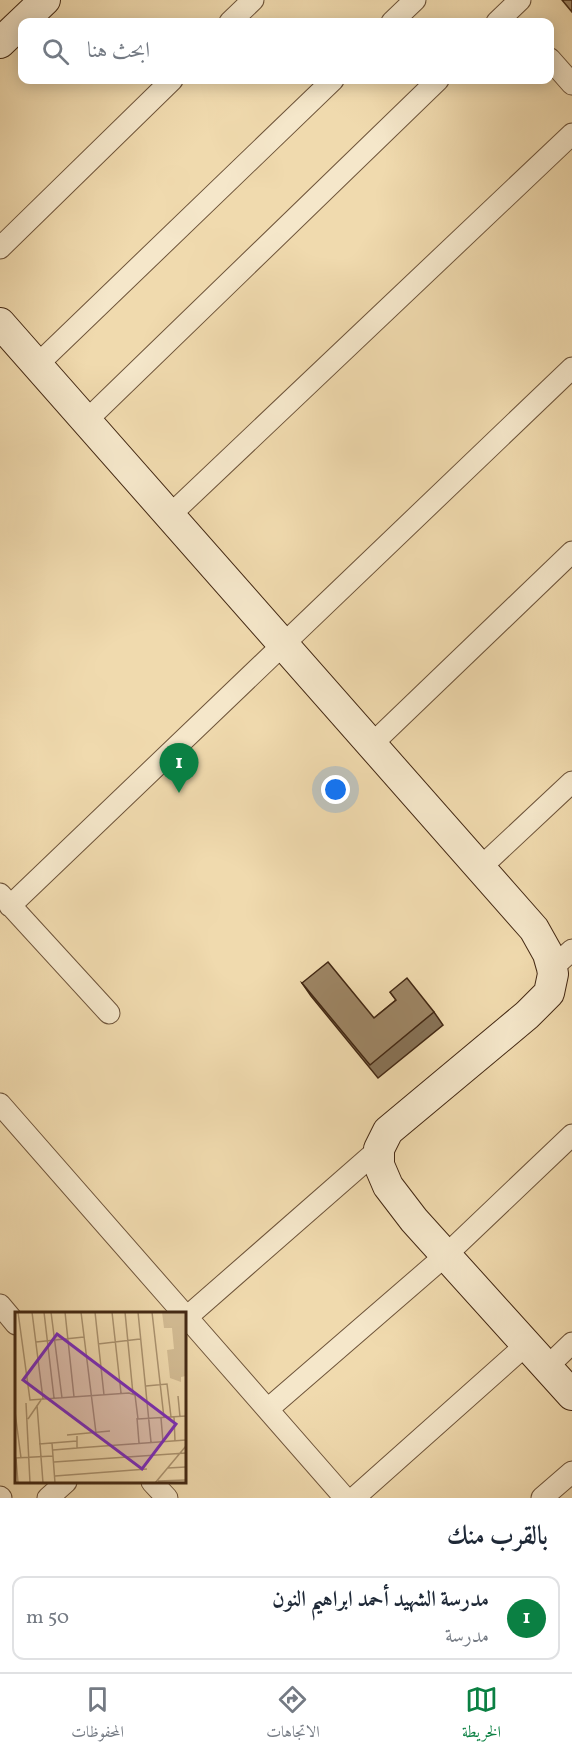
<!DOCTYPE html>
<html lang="ar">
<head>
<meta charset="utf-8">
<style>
	:root { --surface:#fff; --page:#f6f6f7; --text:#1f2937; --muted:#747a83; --line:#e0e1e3; --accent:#0b8043 }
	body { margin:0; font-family:Vollkorn,Amiri,serif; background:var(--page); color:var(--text); direction:rtl }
	.you { position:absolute; left:336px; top:790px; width:21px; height:21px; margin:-15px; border:4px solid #fff; border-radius:50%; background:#1a73e8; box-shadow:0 0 0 9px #1a73e833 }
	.badge { display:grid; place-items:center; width:39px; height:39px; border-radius:50%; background:var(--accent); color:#fff; font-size:20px; font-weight:700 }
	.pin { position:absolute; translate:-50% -50px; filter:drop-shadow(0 2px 3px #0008) }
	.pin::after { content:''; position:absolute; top:32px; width:21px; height:18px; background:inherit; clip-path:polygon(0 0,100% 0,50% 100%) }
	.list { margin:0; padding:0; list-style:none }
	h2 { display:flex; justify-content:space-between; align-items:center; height:78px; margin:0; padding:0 24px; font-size:26px }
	h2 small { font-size:20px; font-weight:400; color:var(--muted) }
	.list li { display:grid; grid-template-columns:39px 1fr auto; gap:18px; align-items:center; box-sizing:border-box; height:84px; margin:0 12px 12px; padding:0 12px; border:2px solid var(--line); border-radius:12px }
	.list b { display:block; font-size:22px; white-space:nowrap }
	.list p { margin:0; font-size:20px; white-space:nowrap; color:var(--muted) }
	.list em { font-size:20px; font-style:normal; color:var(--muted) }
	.icon { flex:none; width:33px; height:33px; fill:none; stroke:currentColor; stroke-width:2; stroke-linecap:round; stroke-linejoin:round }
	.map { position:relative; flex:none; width:572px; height:1498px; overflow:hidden; direction:ltr }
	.search { position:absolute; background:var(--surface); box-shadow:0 3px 15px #0003; left:18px; right:18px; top:18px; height:66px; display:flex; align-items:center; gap:15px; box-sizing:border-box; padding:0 21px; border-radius:12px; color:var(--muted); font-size:22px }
	.sheet { height:174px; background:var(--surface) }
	nav { display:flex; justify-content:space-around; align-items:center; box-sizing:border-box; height:84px; border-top:2px solid var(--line); background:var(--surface); font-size:16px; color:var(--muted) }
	nav a { display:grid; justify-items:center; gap:3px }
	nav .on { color:var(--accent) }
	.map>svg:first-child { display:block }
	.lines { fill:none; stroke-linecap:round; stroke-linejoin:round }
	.street-casing { stroke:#6e543a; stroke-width:23 }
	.secondary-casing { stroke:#432813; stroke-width:32 }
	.street { stroke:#f5e7ca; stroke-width:21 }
	.secondary { stroke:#f5e7ca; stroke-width:30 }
	.wall { fill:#877256; stroke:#432813; stroke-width:1.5 }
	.building { fill:#9d8564; stroke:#432813; stroke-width:1.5 }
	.inset-road { fill:none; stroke:#ab9370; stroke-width:1.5 }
	.view { fill:#7b2cbf; fill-opacity:0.15; stroke:#7b2cbf; stroke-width:3 }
	.inset-edge { fill:none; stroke:#432813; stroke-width:3 }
</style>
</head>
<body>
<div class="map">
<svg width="572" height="1498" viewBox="0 0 572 1498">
	<rect width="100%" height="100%" fill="#f0daae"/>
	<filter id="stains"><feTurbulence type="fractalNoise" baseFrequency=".00333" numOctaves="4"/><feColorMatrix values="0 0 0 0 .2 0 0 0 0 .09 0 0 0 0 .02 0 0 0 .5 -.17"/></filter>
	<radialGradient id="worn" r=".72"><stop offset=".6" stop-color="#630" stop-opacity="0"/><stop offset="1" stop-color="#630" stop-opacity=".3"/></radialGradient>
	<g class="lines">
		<defs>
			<path id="street" d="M230 22 253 0
				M392 22 415 0
				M497 22 520 0
				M550 59 572 84
				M0 248 172 80
				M37 365 333 80
				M86 421 438 80
				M169 516 572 134
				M371 745 572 552
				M480 868 572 782
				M0 894 109 1013
				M10 906 572 368
				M552 968 572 950
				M0 1104 184 1314
				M0 1305 16 1324
				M184 1314 345 1498
				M187 1317 379 1149
				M547 1367 572 1343
				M268 1409 446 1255 572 1135
				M152 1482 167 1498
				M0 1497 1 1498
				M48 1498 66 1482
				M354 1498 527 1344
				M542 1498 572 1472"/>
			<path id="secondary" d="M0 43 45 0
				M0 323 534 929 548 954 552 968 553 974 549 993 527 1015 388 1131 379 1149V1165L388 1186 414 1220 572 1395"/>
		</defs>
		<use href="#street" class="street-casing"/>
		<use href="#secondary" class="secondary-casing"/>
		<use href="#street" class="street"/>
		<use href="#secondary" class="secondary"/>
	</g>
	<path class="wall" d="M302 983 374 1018 396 1000 390 992 434 1012 443 1025 378 1078 311 996Z"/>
	<path class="building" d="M562 0H572V12Z
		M328 962 374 1018 396 1000 390 992 407 978 434 1012 370 1065 302 983Z"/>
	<g transform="translate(15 1312)">
		<rect width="171" height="171" fill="#f0daae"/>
		<path d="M147 0H171V64L166 65V70L155 66 152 38 159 37 157 16H149Z" fill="#d3bc94"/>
		<path class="inset-road" d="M3 0 15 88 114 81 120 83 123 107 171 104M17 0 28 87M29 0 39 86M36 0 47 86M50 0 59 85M66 0 81 121M80 0 89 83M97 0 106 81M110 0 118 82M123 0 136 130M137 0 149 106M21 30 69 25M83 32 125 27M131 74 152 72 156 105M163 84 165 105M11 91 15 171M22 93 28 171M0 100 6 146M159 105 160 129M122 106 124 131M146 106 148 130M13 107 26 88M52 123 95 119M37 131 40 171M24 132 62 129M62 136 171 128M38 138 62 136V124M0 146 38 144M1 146 3 171M39 150 171 141M153 156 171 155M40 164 132 157M143 169 171 168M140 171 171 134"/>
		<path class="view" d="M42 22 161 112 127 157 8 68Z"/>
		<rect width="171" height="171" class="inset-edge"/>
	</g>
	<rect width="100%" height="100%" filter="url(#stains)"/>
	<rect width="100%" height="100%" fill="url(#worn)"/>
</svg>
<div class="you"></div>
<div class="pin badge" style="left:179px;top:793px">1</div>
<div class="search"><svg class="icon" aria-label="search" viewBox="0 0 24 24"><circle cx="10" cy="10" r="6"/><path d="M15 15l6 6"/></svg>ابحث هنا</div>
</div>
<section class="sheet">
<h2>بالقرب منك<small></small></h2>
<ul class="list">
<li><span class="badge">1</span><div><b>مدرسة الشهيد أحمد ابراهيم النون</b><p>مدرسة</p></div><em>50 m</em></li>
</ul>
</section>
<nav>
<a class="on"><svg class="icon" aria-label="map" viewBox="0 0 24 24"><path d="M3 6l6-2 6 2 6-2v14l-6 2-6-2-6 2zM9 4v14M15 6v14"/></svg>الخريطة</a>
<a><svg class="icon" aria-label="directions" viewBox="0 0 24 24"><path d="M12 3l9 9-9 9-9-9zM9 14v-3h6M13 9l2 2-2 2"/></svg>الاتجاهات</a>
<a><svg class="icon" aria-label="saved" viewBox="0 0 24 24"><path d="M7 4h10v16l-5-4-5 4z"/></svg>المحفوظات</a>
</nav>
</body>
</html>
